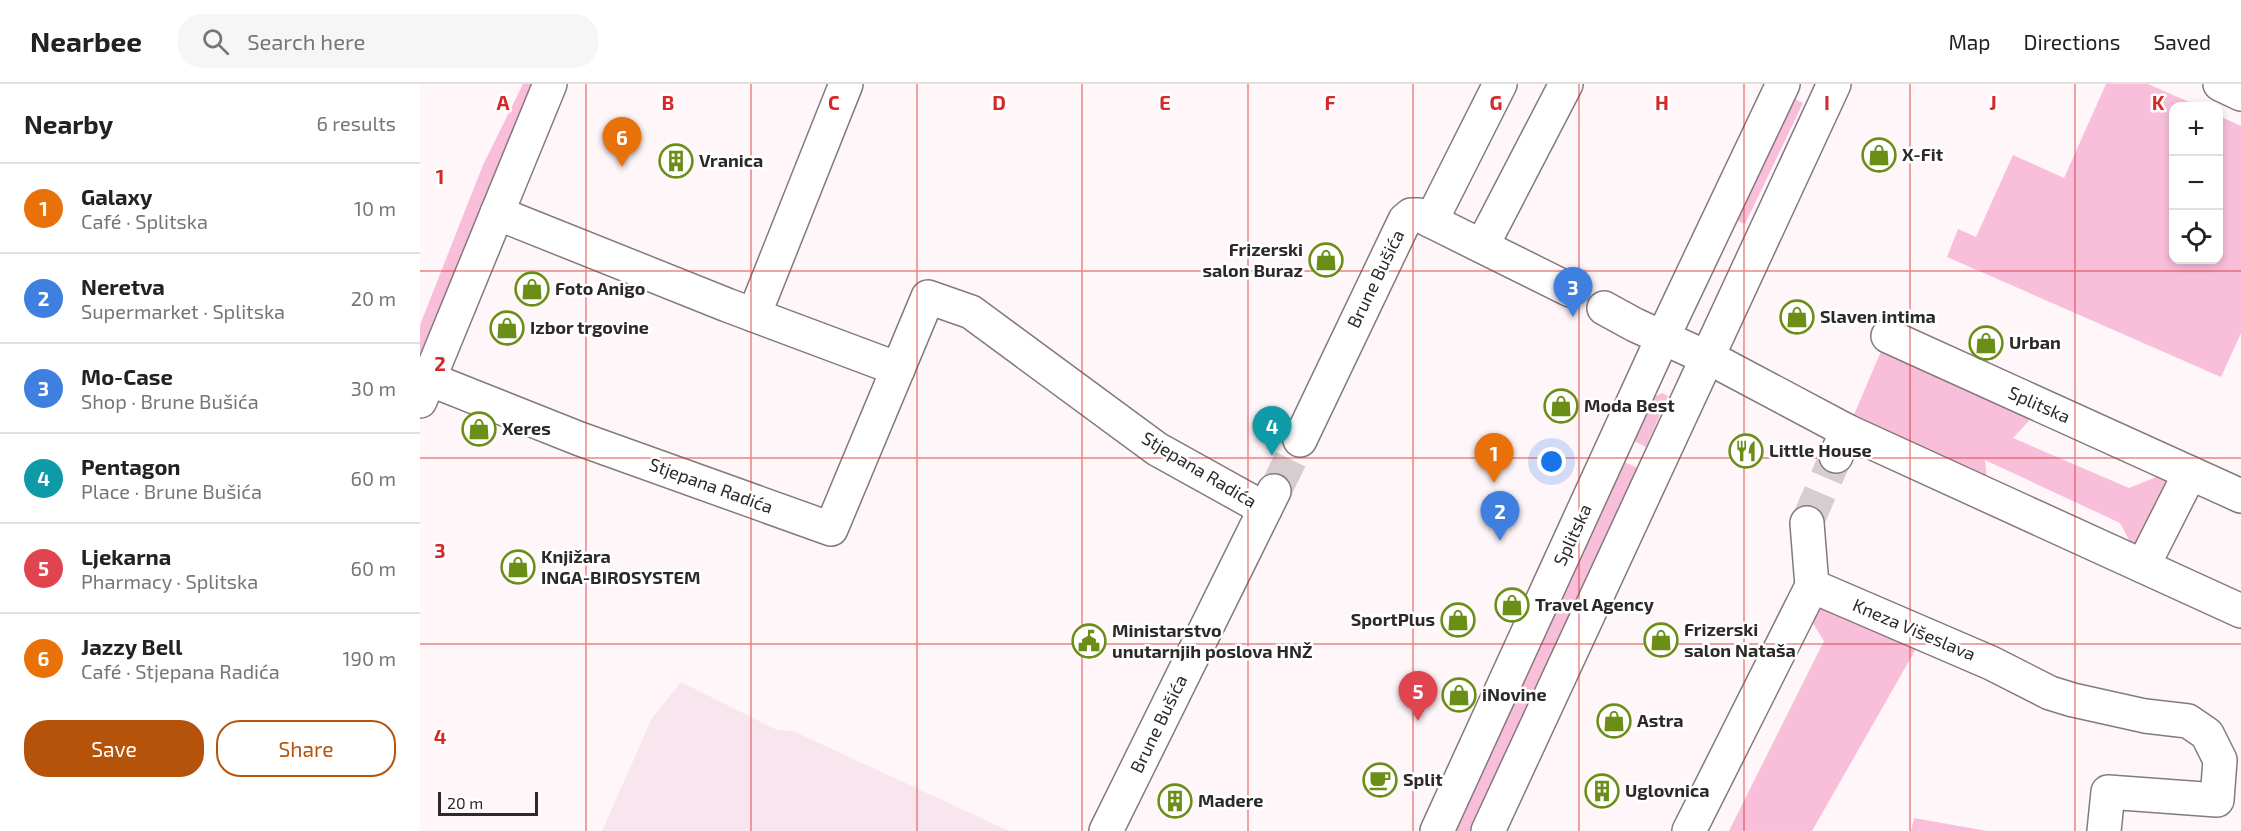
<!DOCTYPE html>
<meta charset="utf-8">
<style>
:root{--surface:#fff;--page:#f6f6f6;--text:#222;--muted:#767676;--line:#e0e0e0;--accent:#b45309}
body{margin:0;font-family:"Exo 2",sans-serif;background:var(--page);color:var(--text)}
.controls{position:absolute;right:18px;top:18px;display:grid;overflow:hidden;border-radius:12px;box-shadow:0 3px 9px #0003}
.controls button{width:54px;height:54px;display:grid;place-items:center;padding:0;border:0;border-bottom:2px solid var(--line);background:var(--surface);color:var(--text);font:30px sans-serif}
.scale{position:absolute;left:18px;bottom:15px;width:100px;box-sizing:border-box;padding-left:6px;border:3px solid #2d292a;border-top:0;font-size:16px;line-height:21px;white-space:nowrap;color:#2d292a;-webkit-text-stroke:4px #fff;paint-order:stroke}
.you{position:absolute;left:1132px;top:378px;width:21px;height:21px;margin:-15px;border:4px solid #fff;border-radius:50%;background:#1a73e8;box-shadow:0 0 0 9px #1a73e833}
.badge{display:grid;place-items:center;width:39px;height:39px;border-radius:50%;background:var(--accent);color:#fff;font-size:20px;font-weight:700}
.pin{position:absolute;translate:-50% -50px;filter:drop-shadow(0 2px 3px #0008)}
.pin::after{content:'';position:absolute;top:32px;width:21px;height:18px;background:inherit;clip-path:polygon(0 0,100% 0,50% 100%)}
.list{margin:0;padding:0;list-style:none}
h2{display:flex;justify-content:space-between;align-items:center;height:78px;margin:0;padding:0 24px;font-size:26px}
h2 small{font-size:20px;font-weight:400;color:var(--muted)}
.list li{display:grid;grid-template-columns:39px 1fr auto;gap:18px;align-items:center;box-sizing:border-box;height:90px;padding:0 24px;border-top:2px solid var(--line)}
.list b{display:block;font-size:22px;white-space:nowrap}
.list p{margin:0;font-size:20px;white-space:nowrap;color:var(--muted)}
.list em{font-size:20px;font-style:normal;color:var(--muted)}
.actions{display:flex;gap:12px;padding:18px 24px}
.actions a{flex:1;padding:14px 0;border:2px solid var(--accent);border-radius:24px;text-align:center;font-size:21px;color:var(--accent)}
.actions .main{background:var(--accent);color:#fff}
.icon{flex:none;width:33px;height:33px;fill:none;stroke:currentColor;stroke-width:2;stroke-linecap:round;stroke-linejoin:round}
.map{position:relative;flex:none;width:1821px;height:747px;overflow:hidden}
header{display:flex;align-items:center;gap:36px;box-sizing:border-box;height:84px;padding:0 30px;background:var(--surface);border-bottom:2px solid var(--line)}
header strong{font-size:28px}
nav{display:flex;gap:33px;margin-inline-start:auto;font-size:21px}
.search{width:420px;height:54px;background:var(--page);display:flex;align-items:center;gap:15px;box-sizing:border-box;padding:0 21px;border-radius:24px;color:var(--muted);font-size:22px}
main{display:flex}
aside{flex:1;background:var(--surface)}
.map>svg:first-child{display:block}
.built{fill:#f9e5ee}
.green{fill:#f8beda}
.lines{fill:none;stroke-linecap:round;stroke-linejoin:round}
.minor-tunnel{stroke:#d5cdd0;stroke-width:33;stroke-dasharray:33 16;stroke-linecap:butt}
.minor-casing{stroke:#847a7e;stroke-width:36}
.major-casing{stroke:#847a7e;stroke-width:36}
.minor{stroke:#fff;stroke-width:33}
.major{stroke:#fff;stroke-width:33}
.grid{fill:none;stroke:#d62828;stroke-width:1.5;stroke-opacity:0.55}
.labels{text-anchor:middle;stroke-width:5;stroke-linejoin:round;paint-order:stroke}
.poi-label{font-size:18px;font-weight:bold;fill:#2d292a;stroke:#fff;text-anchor:start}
.street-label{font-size:18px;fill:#2d292a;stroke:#fff}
.grid-label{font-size:20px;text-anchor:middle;font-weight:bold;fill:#d62828;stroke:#fff;stroke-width:5;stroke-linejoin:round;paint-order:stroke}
</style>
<header>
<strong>Nearbee</strong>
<div class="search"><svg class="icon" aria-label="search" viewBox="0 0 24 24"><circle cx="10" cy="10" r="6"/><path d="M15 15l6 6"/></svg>Search here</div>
<nav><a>Map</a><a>Directions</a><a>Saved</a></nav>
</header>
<main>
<aside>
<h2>Nearby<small>6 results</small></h2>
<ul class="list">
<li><span class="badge" style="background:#e8710a">1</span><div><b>Galaxy</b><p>Café · Splitska</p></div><em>10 m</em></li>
<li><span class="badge" style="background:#3f7fe0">2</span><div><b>Neretva</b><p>Supermarket · Splitska</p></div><em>20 m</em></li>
<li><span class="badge" style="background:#3f7fe0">3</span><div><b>Mo-Case</b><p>Shop · Brune Bušića</p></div><em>30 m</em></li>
<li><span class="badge" style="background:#0f9aa8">4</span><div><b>Pentagon</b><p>Place · Brune Bušića</p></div><em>60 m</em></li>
<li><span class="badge" style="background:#e0444e">5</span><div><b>Ljekarna</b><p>Pharmacy · Splitska</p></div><em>60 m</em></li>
<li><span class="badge" style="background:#e8710a">6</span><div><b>Jazzy Bell</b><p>Café · Stjepana Radića</p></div><em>190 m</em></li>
</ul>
<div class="actions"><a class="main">Save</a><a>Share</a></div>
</aside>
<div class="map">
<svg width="1821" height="747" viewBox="0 0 1821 747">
<rect width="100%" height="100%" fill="#fff6fa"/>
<polygon class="built" points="261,598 357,646 373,647 589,747 182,747 232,634"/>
<g class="green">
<polygon points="103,0 116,0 0,285 0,241 63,81"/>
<polygon points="1686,0 1728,0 1778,22 1754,22 1754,176 1798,176 1799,32 1821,42 1821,249 1801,293 1527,173 1538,145 1556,153 1593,71 1644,94"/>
<polygon points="1371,13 1383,19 1325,140 1313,135"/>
<polygon points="1465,258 1616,329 1593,354 1709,404 1746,389 1756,396 1717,471 1700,439 1565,376 1568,406 1427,347"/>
<polygon points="1242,309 1248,312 1226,363 1212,356 1232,314"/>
<polygon points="1204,378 1218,384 1052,747 1035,747"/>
<polygon points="1392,515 1501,556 1392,747 1309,747 1404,557 1386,528"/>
<polygon points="1494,734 1567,747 1491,747"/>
</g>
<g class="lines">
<g class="minor-tunnel">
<polyline points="856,405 880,356"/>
<polyline points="1387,439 1416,372"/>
</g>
<defs>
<g id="minor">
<polyline points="1800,0 1821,10"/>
<polyline points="77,129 307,221 478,285"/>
<polyline points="1011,137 1080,0"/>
<polyline points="1062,162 1146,0"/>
<polyline points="1184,224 1215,241 1301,280 1427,347 1821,527"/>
<polyline points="334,231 426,0"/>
<polyline points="1468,252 1821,412"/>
<polyline points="9,295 160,355 411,445 508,213 551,228 737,365 845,425"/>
<polyline points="0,317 130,0"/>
<polyline points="880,356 985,136 991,131 999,131 1150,206"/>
<polyline points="1416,372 1427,347"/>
<polyline points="1387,439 1392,502"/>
<polyline points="1723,482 1770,389"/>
<polyline points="1392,502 1571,579 1630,609 1653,616 1725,632 1768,637 1787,650 1800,676 1797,716 1688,708 1684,747"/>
<polyline points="686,747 854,407"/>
<polyline points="1269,747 1392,502"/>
</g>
<g id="major">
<polyline points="1017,747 1243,253 1363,0"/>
<polyline points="1068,747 1414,0"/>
</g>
</defs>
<use href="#minor" class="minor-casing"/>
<use href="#major" class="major-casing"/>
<use href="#minor" class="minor"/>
<use href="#major" class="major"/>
</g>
<path class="grid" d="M166,0V747M331,0V747M497,0V747M662,0V747M828,0V747M993,0V747M1159,0V747M1324,0V747M1490,0V747M1655,0V747M0,187H1821M0,374H1821M0,560H1821"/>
<defs>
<symbol id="shop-ring" viewBox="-11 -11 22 22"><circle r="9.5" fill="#fff" stroke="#6b8e17" stroke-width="1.5"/><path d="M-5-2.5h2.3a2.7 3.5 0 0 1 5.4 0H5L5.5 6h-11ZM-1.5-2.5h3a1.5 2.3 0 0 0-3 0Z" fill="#6b8e17"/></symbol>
<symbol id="building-ring" viewBox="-11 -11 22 22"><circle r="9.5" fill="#fff" stroke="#6b8e17" stroke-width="1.5"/><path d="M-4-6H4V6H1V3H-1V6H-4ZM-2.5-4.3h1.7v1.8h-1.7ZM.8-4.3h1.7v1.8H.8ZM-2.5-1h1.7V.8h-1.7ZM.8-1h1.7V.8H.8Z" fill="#6b8e17"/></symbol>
<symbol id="restaurant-ring" viewBox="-11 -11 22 22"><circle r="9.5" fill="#fff" stroke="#6b8e17" stroke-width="1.5"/><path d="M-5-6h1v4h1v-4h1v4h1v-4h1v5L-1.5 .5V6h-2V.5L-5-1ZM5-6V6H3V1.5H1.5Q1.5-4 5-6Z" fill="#6b8e17"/></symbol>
<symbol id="civic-ring" viewBox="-11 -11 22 22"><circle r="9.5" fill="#fff" stroke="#6b8e17" stroke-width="1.5"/><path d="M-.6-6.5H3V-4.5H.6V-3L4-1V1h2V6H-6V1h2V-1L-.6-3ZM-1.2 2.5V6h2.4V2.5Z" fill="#6b8e17"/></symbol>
<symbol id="cafe-ring" viewBox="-11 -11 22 22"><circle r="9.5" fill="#fff" stroke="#6b8e17" stroke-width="1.5"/><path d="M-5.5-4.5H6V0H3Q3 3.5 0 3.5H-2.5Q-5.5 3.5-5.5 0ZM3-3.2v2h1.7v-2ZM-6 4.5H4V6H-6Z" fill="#6b8e17"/></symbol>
</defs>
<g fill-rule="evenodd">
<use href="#shop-ring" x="1440" y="52" width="38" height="38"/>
<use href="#building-ring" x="237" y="58" width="38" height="38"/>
<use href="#shop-ring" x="887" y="157" width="38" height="38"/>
<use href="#shop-ring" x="93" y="186" width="38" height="38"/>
<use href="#shop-ring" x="1358" y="214" width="38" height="38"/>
<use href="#shop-ring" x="68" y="225" width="38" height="38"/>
<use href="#shop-ring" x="1547" y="240" width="38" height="38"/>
<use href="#shop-ring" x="1122" y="303" width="38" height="38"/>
<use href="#shop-ring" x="40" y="326" width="38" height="38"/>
<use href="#restaurant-ring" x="1307" y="348" width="38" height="38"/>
<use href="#shop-ring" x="79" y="464" width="38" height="38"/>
<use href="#shop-ring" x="1073" y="502" width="38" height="38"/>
<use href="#shop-ring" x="1019" y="517" width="38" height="38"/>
<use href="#shop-ring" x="1222" y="537" width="38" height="38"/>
<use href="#civic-ring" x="650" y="538" width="38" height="38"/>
<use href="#shop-ring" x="1020" y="592" width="38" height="38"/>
<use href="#shop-ring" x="1175" y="618" width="38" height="38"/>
<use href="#cafe-ring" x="941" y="677" width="38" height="38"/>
<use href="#building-ring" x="1163" y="688" width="38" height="38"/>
<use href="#building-ring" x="736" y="698" width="38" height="38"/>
</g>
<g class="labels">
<g class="poi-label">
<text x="1482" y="77">X-Fit</text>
<text x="279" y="83">Vranica</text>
<text x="883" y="172" text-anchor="end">Frizerski<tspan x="883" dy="21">salon Buraz</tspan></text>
<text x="135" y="211">Foto Anigo</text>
<text x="1400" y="239">Slaven intima</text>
<text x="110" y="250">Izbor trgovine</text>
<text x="1589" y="265">Urban</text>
<text x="1164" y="328">Moda Best</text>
<text x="82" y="351">Xeres</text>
<text x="1349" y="373">Little House</text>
<text x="121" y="479">Knjižara<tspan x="121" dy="21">INGA-BIROSYSTEM</tspan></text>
<text x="1115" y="527">Travel Agency</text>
<text x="1015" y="542" text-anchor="end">SportPlus</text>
<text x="1264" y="552">Frizerski<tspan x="1264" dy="21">salon Nataša</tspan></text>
<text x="692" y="553">Ministarstvo<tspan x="692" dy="21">unutarnjih poslova HNŽ</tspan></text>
<text x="1062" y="617">iNovine</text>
<text x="1217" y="643">Astra</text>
<text x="983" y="702">Split</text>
<text x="1205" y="713">Uglovnica</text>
<text x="778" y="723">Madere</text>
</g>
<g class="street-label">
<text transform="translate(956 195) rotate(-64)" y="6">Brune Bušića</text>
<text transform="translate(1619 321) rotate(24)" y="6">Splitska</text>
<text transform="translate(779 386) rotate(31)" y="6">Stjepana Radića</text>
<text transform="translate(291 402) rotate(20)" y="6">Stjepana Radića</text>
<text transform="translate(1153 451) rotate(-65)" y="6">Splitska</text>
<text transform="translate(1494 546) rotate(23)" y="6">Kneza Višeslava</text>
<text transform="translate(739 640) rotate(-64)" y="6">Brune Bušića</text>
</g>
</g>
<g class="grid-label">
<text x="83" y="26">A</text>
<text x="248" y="26">B</text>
<text x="414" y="26">C</text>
<text x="579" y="26">D</text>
<text x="745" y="26">E</text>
<text x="910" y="26">F</text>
<text x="1076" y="26">G</text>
<text x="1242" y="26">H</text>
<text x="1407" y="26">I</text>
<text x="1573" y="26">J</text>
<text x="1738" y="26">K</text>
<text x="20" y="100">1</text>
<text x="20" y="287">2</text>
<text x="20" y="474">3</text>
<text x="20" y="660">4</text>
</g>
</svg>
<div class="controls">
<button>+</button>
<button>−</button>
<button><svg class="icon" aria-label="locate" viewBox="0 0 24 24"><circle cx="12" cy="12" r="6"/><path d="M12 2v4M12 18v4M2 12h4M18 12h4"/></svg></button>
</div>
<div class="scale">20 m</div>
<div class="you"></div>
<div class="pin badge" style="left:1074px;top:399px;background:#e8710a">1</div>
<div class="pin badge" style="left:1080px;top:457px;background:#3f7fe0">2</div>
<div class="pin badge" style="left:1153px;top:233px;background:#3f7fe0">3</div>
<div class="pin badge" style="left:852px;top:372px;background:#0f9aa8">4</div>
<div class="pin badge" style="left:998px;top:637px;background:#e0444e">5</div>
<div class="pin badge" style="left:202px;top:83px;background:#e8710a">6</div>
</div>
</main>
